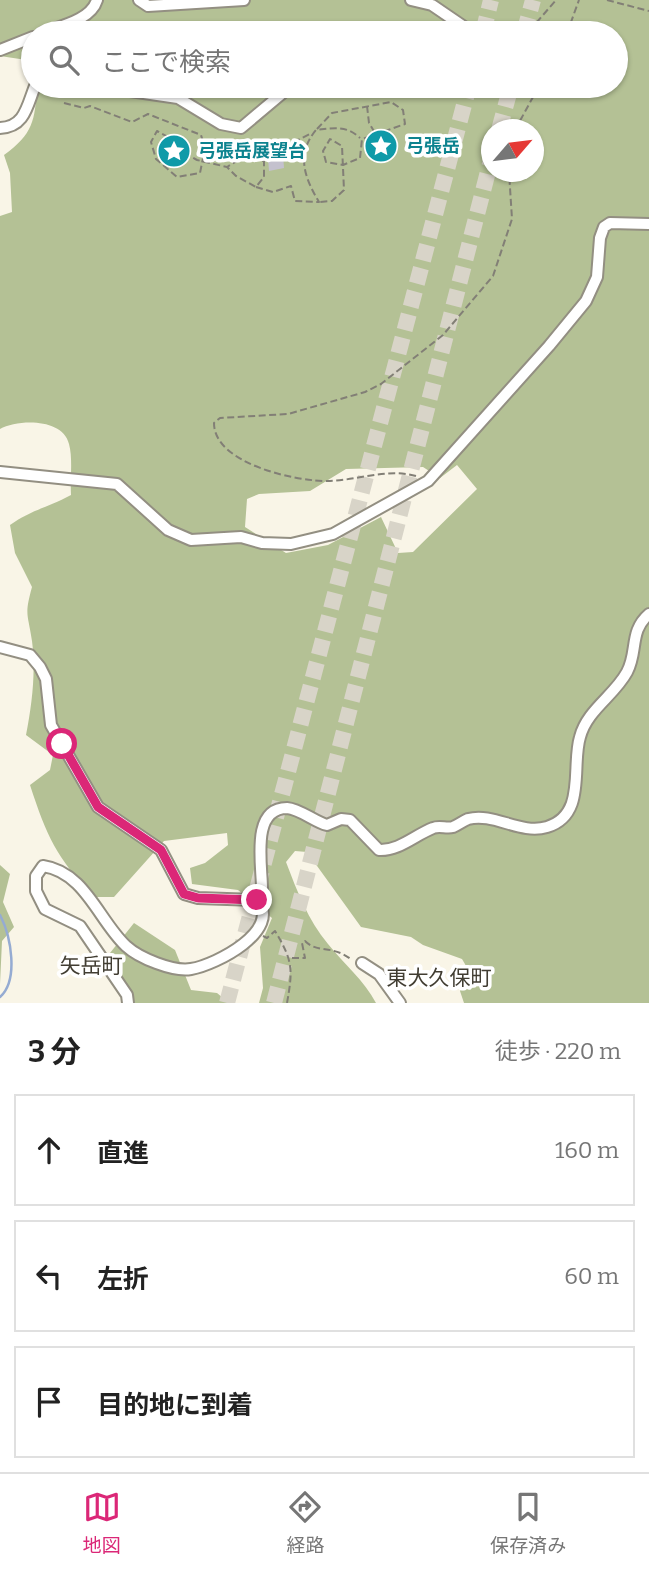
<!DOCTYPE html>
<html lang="ja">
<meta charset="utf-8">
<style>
:root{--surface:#fff;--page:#f6f6f6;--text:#222;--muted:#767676;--line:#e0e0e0;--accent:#db2777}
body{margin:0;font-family:Bitter,"Noto Sans JP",serif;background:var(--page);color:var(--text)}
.compass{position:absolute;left:481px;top:119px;width:63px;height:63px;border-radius:50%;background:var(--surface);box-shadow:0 2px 5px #0004;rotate:62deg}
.stop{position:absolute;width:21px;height:21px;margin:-16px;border:5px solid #db2777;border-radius:50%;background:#fff}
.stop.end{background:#db2777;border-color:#fff;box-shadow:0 2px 7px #0008}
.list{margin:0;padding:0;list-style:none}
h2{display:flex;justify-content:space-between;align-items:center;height:91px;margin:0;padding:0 28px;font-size:30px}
h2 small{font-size:23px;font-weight:400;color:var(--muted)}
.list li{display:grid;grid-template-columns:46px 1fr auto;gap:21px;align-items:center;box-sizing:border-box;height:112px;margin:0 14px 14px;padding:0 14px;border:2px solid var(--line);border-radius:0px}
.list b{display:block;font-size:26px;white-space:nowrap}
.list em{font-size:23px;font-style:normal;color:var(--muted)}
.icon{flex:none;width:38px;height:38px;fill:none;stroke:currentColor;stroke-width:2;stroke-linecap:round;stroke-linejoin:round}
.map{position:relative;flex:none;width:649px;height:1003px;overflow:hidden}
.search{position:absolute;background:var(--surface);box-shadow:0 2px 5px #0004;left:21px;right:21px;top:21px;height:77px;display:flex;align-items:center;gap:18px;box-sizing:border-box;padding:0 24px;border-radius:38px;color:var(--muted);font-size:26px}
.sheet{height:469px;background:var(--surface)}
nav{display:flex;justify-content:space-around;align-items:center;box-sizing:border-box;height:98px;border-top:2px solid var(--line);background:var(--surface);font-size:19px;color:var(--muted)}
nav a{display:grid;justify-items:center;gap:4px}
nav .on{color:var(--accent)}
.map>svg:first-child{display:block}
.forest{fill:#b4c195;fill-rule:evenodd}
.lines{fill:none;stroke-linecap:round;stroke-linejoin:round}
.stream{stroke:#95abd2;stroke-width:2.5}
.building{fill:#c4c1ce}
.highway-tunnel{stroke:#d8d4c8;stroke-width:16;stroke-dasharray:16 8;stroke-linecap:butt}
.minor-casing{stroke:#938f82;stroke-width:14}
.path{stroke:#827f76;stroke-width:2;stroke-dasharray:7 3.5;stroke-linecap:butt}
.minor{stroke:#fff;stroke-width:10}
.route{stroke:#db2777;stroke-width:9}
.labels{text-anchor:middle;stroke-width:7;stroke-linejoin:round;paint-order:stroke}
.culture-label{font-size:18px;font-weight:bold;fill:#0d838f;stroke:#fff;text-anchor:start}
.quarter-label{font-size:21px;fill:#413d32;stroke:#fff}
</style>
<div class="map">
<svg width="649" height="1003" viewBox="0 0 649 1003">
<rect width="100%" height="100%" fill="#f9f5e7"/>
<g class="forest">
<path d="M0,0H649V1003H464L460,991L469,971L462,959L423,945L411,937L361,927L307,852L295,851L286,862C297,891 308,920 328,944C344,964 364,980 376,1003H259L263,988L260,947L272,918L238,890L192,884L190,868L205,863L228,845L227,833L164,841L114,897H93C56,856 47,837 30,785L50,770L53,755L26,735C32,704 36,672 32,641C28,613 24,616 32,587L15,553L10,525C31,510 49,507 71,495C70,479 73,459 69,444C63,418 18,419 0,429V216L12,212L10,173L4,155C33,134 35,121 37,86H616V33H33V61L0,56ZM491,130H534V172H491ZM457,465L477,489L413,552L398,553L381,517L328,545L286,553L245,527L247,499L259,494L310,491L346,469L423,467L440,478Z"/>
<polygon points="0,865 10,874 3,902 14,927 2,941 0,984"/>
<polygon points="134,923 175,950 191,990 217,993 229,1003 132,1003 110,953"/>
</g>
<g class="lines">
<path class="stream" d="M0,915C11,936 19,980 0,997"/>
</g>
<polygon class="building" points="283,154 284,168 269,171 268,157"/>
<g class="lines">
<g class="highway-tunnel">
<polyline points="483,33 491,0"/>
<polyline points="524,33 533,0"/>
<polyline points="499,130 511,86"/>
<polyline points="227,1003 469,86"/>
<polyline points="274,1003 491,160"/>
</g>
<defs>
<g id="minor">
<polyline points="139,0 148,6 244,0"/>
<polyline points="411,0 432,5 473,33"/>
<path d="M42,33C61,26 91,20 97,0"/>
<polyline points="0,50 33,37"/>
<polyline points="96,86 178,98 221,124 241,128 291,86"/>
<path d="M0,128C25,127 27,106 35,86"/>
<polyline points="0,472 117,484 168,530 191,540 241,537 262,543 291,544 333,534 428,481 549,346 586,301 597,277 600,238 604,227 610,223 649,224"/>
<path d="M0,647L30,655L40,667L46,679L51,725L98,807L161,850L184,894L198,898L257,900C283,930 216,965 191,969C173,972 139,958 126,946C99,921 85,872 43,866L36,876V891L45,909L80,926L127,995L128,1003"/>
<path d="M257,900L262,892C263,869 249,808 287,808C300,809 315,822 327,825L341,819L350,820L379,850C399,851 415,835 433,828C440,825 446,829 453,827C458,825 463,821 468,819C494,812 520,835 547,827C587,815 571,766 580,737C587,710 614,696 627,672C638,652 629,631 649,614"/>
<polyline points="362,963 379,974 400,1003"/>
</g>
</defs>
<use href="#minor" class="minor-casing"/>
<g class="path">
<polyline points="607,0 649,11"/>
<polyline points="518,33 537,22 556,0"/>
<polyline points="567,33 579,0"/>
<polyline points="64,103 84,108 90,106 132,122 148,114 201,135 205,148 200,173 177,177 156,159 151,142 157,131 170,138"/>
<polyline points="367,106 369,123 375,133"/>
<polyline points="317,129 332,113 391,102 403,110 405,124 362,139 360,158 343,165 326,162 323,151 330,139 342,146 344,190 332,201 319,202"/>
<polyline points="515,130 539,86"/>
<polyline points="284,147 312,133"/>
<polyline points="184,153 197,160 227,167 243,157 264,161 264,177 256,187 236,176 227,167"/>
<path d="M256,187L273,192L291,186L295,201L319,202C304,177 296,154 316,130C334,128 346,125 360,138"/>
<path d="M416,476C388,468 358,480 330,481C297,482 214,464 214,423L220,418L288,414L365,392L381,384L443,335L493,276L512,219L509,172"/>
<path d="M263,936L267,938L275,931C293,961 293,969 287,1003"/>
<path d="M292,958H305L302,943L305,941C318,954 332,944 352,960"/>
</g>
<use href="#minor" class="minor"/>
</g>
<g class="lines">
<polyline class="route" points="62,744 98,807 161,850 184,894 198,898 257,900"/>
</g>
<defs>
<symbol id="sight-disc" viewBox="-11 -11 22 22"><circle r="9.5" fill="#0f9aa8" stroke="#fff"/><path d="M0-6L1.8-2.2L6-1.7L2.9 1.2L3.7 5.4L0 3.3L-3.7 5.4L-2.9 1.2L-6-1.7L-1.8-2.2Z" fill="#fff"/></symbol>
</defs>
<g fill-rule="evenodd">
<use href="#sight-disc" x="362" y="127" width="38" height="38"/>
<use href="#sight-disc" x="155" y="132" width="38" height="38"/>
</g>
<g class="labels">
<g class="culture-label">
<text x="406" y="152">弓張岳</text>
<text x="198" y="157">弓張岳展望台</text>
</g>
<g class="quarter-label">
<text x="91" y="973">矢岳町</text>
<text x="439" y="985">東大久保町</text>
</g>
</g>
</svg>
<svg class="compass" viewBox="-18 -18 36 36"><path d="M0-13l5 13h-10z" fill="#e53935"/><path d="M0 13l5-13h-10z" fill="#767676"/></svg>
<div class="stop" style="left:62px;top:744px"></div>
<div class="stop end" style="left:257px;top:900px"></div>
<div class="search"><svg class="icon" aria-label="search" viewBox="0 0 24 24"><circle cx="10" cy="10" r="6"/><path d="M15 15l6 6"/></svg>ここで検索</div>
</div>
<section class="sheet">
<h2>3 分<small>徒歩 · 220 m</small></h2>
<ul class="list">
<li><svg class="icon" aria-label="ahead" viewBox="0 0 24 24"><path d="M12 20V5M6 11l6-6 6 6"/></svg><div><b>直進</b></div><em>160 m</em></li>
<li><svg class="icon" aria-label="left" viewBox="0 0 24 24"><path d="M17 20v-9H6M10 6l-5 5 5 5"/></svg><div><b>左折</b></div><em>60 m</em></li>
<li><svg class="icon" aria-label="arrive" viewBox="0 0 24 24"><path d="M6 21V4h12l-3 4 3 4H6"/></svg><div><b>目的地に到着</b></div></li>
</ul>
</section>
<nav>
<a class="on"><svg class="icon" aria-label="map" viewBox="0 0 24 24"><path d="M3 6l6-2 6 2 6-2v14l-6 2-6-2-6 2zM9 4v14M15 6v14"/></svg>地図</a>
<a><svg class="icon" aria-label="directions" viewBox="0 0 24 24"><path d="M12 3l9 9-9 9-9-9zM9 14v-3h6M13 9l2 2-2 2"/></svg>経路</a>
<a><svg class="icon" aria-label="saved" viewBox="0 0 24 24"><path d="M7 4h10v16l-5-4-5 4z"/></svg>保存済み</a>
</nav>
